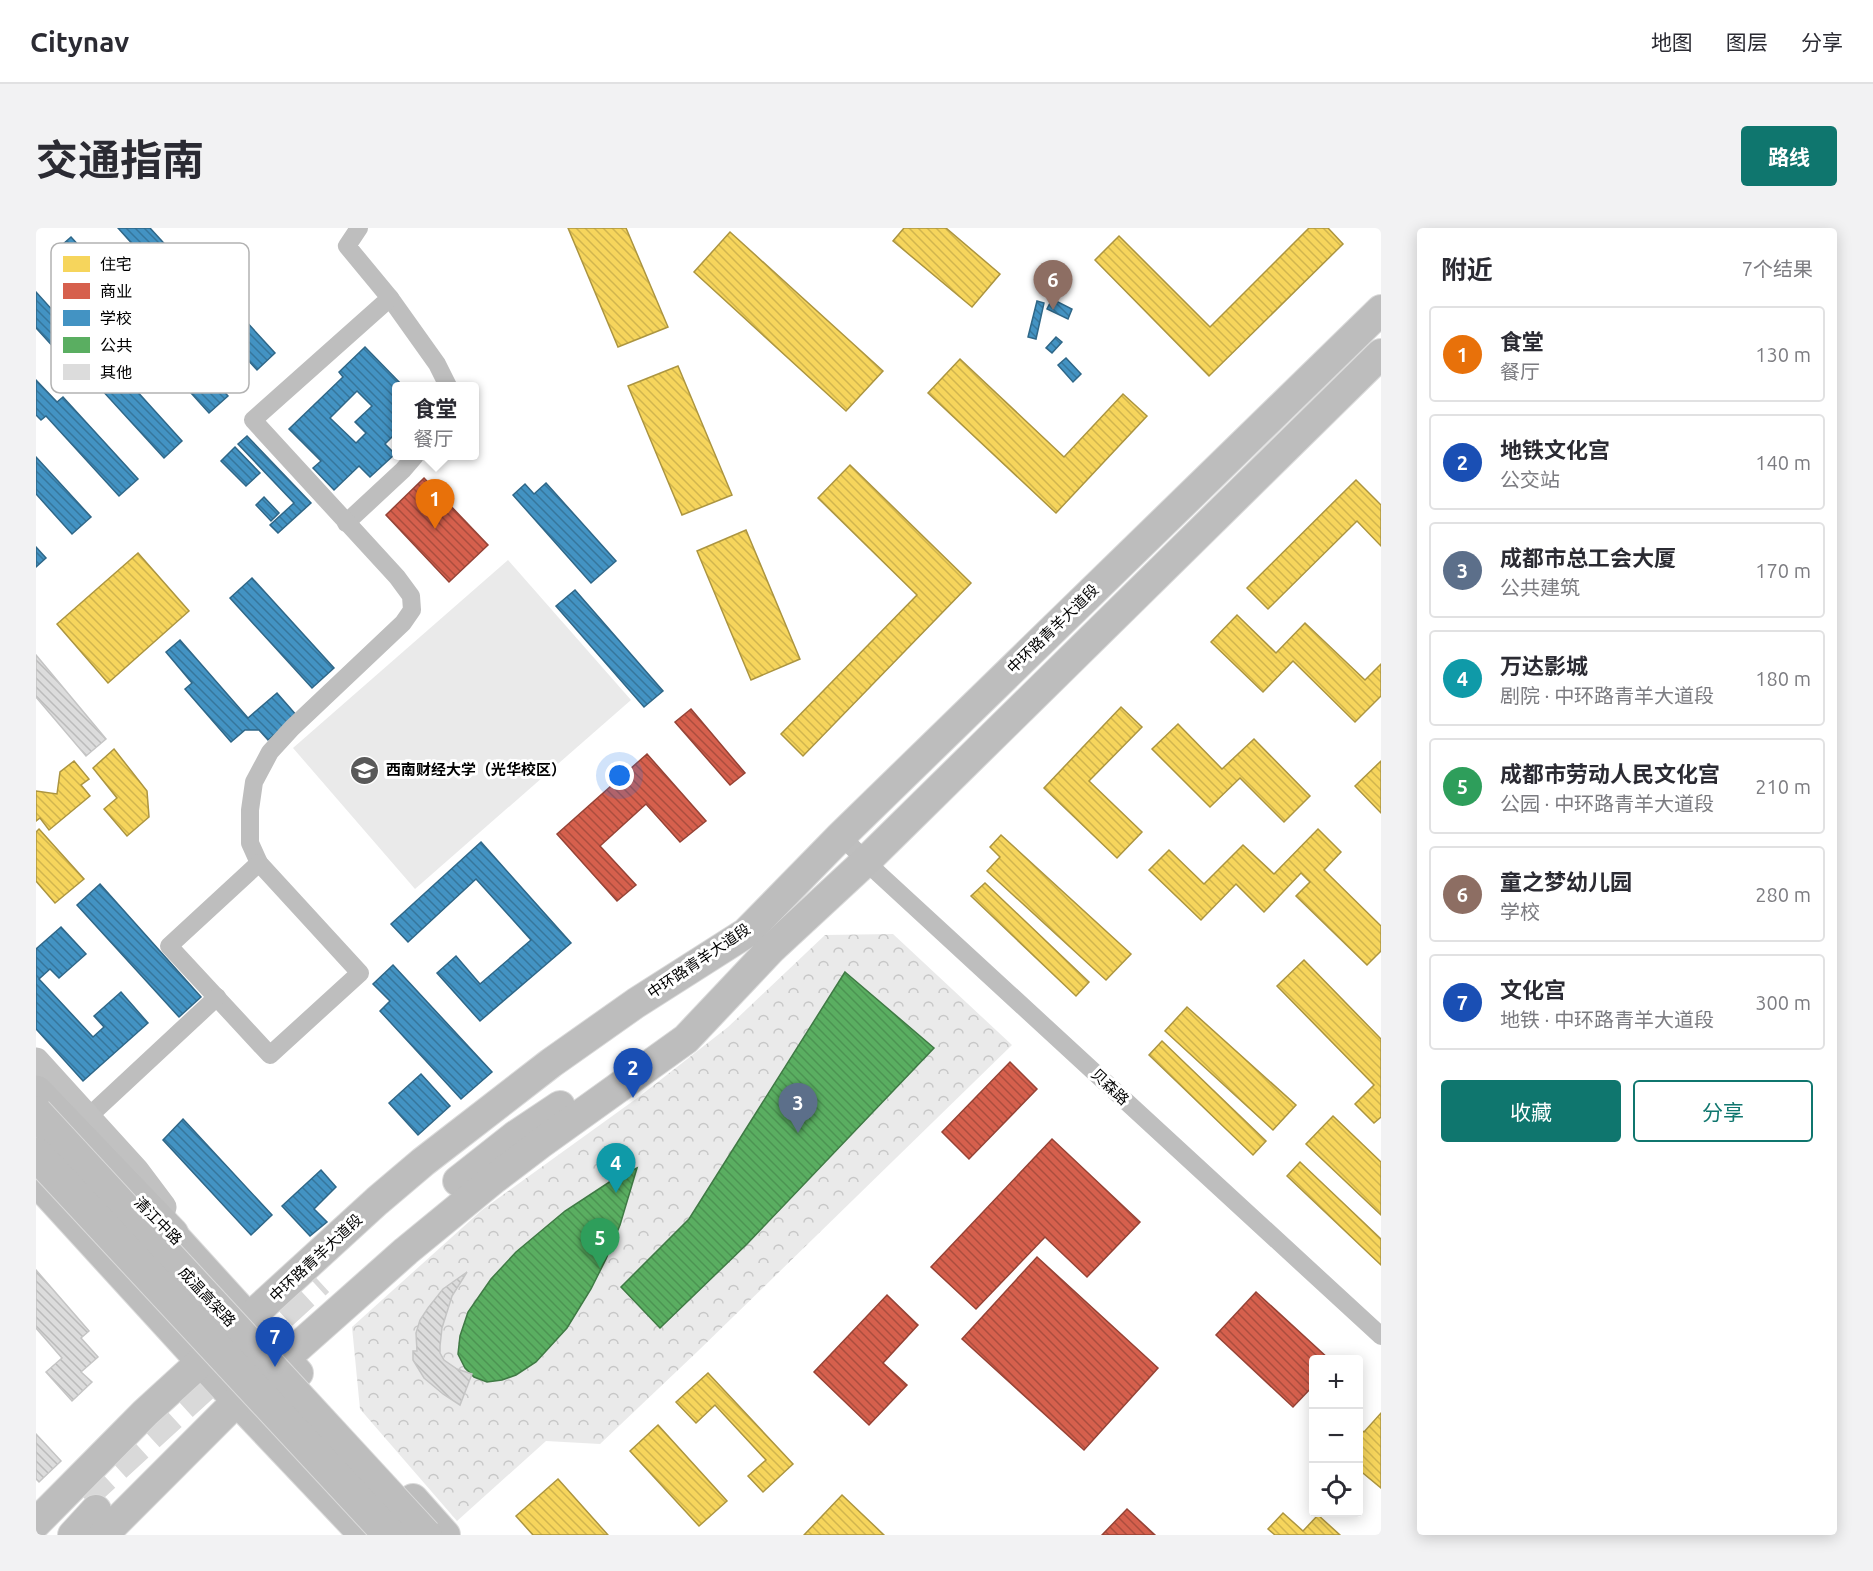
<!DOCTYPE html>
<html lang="zh">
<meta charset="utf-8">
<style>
:root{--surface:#fff;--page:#f2f2f3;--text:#2b2b33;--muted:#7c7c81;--line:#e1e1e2;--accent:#0f766e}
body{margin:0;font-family:Ubuntu,"Noto Sans SC",sans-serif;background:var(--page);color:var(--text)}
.controls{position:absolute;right:18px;bottom:18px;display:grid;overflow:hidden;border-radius:6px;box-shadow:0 3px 15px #0003}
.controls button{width:54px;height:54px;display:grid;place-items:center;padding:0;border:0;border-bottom:2px solid var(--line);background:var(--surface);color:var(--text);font:30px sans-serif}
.you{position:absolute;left:584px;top:548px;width:21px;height:21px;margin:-15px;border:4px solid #fff;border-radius:50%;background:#1a73e8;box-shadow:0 0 0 9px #1a73e833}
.badge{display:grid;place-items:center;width:39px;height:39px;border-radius:50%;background:var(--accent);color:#fff;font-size:20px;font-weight:700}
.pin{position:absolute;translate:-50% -50px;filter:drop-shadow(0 2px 3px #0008)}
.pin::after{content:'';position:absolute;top:32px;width:21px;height:18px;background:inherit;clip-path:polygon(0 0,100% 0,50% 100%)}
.popup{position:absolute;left:356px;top:154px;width:87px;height:78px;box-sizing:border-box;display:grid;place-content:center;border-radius:6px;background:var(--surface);filter:drop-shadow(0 2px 4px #0005);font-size:20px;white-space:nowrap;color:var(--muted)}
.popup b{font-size:22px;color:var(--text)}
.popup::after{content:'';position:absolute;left:50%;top:100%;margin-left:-12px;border:12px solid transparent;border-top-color:var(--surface)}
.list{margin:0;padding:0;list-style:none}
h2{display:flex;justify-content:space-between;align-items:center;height:78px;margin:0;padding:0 24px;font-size:26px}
h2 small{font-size:20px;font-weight:400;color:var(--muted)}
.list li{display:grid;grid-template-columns:39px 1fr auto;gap:18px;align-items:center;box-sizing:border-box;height:96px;margin:0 12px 12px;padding:0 12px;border:2px solid var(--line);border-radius:6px}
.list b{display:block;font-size:22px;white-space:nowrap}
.list p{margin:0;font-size:20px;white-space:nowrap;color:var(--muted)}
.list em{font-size:20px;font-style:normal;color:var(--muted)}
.actions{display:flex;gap:12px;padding:18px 24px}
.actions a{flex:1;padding:14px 0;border:2px solid var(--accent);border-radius:6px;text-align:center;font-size:21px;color:var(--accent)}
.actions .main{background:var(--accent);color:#fff}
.icon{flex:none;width:33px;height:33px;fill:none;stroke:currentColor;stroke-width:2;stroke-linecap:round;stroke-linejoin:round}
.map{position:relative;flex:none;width:1345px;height:1307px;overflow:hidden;border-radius:6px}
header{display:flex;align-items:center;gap:36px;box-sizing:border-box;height:84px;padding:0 30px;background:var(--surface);border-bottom:2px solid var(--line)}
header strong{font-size:28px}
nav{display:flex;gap:33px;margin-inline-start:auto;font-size:21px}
.intro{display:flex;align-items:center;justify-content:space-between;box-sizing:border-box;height:144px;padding:0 36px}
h1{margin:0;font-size:42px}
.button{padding:15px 27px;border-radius:6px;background:var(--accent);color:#fff;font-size:21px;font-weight:700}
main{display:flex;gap:36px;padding:0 36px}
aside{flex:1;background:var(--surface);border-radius:6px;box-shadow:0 3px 15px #0003}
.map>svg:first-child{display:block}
.forest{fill:url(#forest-crowns)}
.pitch{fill:#eaeaea}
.homes{fill:url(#homes-back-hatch);stroke:#ac9540;stroke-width:1.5}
.shops{fill:url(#shops-back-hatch);stroke:#964336;stroke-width:1.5}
.schools{fill:url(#schools-back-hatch);stroke:#2f6788;stroke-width:1.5;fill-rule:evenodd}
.public{fill:url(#public-back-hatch);stroke:#3f7a44;stroke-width:1.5}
.building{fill:url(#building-back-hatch);stroke:#c5c5c5;stroke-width:1.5}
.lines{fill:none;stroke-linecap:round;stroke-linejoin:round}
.primary-tunnel{stroke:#d9d9d9;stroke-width:30;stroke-dasharray:30 15;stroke-linecap:butt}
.primary-casing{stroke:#dbdbdb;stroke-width:32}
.highway-casing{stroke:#dbdbdb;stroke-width:35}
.street{stroke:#bebebe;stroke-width:18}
.secondary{stroke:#c1c1c1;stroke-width:27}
.primary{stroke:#bdbdbd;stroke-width:30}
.highway{stroke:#bdbdbd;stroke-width:33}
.highway-bridge-casing{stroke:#dbdbdb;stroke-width:35;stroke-linecap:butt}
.highway-bridge{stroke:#bdbdbd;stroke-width:33}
.labels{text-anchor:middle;stroke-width:6;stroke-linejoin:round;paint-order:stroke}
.street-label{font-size:15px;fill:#000;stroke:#fff}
.poi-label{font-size:15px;font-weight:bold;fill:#000;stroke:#fff;text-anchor:start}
.key{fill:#fff;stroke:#b2b2b2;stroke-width:1.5}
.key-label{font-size:16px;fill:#000}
</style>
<header>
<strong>Citynav</strong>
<nav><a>地图</a><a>图层</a><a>分享</a></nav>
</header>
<div class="intro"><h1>交通指南</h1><a class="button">路线</a></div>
<main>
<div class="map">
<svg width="1345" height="1307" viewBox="0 0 1345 1307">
<defs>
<pattern id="forest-crowns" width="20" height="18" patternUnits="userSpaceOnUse" patternTransform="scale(1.5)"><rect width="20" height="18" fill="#eaeaea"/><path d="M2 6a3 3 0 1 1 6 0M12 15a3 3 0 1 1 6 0" fill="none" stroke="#c7c7c7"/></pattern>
<pattern id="homes-back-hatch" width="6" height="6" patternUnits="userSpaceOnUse" patternTransform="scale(1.5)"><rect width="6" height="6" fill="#f6d55c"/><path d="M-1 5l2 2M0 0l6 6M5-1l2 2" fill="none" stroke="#d1b54e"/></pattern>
<pattern id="shops-back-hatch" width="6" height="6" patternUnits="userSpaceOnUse" patternTransform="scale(1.5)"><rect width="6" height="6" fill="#d6604d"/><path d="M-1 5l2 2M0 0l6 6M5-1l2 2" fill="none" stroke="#ab4d3e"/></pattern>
<pattern id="schools-back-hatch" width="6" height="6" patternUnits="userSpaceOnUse" patternTransform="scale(1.5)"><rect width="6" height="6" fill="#4393c3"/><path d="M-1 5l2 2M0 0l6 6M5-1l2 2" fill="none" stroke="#36769c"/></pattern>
<pattern id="public-back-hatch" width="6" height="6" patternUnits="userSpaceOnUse" patternTransform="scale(1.5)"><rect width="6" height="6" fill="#5aae61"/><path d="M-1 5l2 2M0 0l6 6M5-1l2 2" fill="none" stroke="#4c9452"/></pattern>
<pattern id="building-back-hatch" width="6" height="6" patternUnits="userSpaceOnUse" patternTransform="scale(1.5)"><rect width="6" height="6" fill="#dcdcdc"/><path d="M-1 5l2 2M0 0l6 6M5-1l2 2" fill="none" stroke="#bbb"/></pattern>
</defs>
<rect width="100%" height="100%" fill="#fff"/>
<polygon class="forest" points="857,706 976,817 662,1123 564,1216 510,1213 421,1293 324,1181 316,1099 446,982 604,868 692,799 789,707"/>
<polygon class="pitch" points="472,332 595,472 379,661 257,520"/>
<g class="homes">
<polygon points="532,0 590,0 632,99 582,119"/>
<polygon points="868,0 910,0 964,46 936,79 857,13"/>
<polygon points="1273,0 1292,0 1307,16 1173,148 1059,32 1083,8 1174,99"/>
<polygon points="694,4 847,143 810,183 658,44"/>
<polygon points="924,131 1028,229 1087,166 1111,188 1020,285 892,165"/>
<polygon points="642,138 696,267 646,287 592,158"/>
<polygon points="814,237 935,355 767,528 745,506 881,367 782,270"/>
<polygon points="1320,252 1345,277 1345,318 1321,293 1232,381 1211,360"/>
<polygon points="710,302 764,431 715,452 661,323"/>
<polygon points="102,325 153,383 72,455 21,396"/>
<polygon points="1201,387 1240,425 1269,395 1329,452 1345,436 1345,468 1319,494 1257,433 1227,464 1175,414"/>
<polygon points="1085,479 1106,499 1053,553 1106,604 1081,630 1008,560"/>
<polygon points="1142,496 1186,541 1218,511 1274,568 1248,594 1204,550 1174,579 1116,521"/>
<polygon points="78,521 111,563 113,589 91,608 68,581 81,570 57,540"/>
<polygon points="38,533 53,551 45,557 54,568 13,602 4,590 0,593 0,563 21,566 24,544"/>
<polygon points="1345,533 1345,585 1319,558"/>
<polygon points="3,601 48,651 19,675 0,653 0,604"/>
<polygon points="1282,601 1305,624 1288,642 1345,698 1345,723 1331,737 1260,668 1274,654 1265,645 1228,684 1200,656 1165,692 1113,642 1133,622 1168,656 1207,617 1238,646"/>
<polygon points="965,607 1095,726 1070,752 951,643 964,629 954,619"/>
<polygon points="949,655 1053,754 1040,768 935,668"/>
<polygon points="1268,732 1345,811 1345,889 1338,895 1319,876 1338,857 1241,758"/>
<polygon points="1151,779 1260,877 1237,902 1129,803"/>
<polygon points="1126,813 1230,913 1217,927 1113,827"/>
<polygon points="1297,888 1345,934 1345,987 1270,916"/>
<polygon points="1264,934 1345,1011 1345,1037 1251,948"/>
<polygon points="672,1145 757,1236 727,1264 712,1248 730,1232 679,1177 660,1195 640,1174"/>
<polygon points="1345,1185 1345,1260 1322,1241 1322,1199 1328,1204"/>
<polygon points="622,1197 691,1273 663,1298 594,1223"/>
<polygon points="522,1251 572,1307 497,1307 480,1288"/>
<polygon points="806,1267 848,1307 768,1307"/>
<polygon points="1247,1285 1267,1303 1282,1287 1304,1307 1239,1307 1232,1301"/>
</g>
<g class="shops">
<polygon points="388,250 452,317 413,354 350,287"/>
<polygon points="655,481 709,545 694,557 639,494"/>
<polygon points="611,526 670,593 644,614 610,576 564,618 600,657 581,673 521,606"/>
<polygon points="974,834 1001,861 933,931 906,904"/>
<polygon points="1016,911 1104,994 1051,1049 1009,1009 940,1081 895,1039"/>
<polygon points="1001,1029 1122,1140 1048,1222 926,1111"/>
<polygon points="1220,1064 1294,1132 1278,1132 1278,1157 1257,1179 1180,1107"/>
<polygon points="851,1067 882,1097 847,1135 871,1157 833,1197 778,1144"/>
<polygon points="1091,1281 1119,1307 1066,1307"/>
</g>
<g class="schools">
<polygon points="82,0 114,0 158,48 164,43 239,125 221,142 148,62 142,67"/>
<polygon points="35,9 110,91 117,85 192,168 173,185 100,104 95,109 18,24"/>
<polygon points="0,64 65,136 71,130 146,213 128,230 54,149 49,154 0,100"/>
<polygon points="1016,71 1036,81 1032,91 1011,81"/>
<polygon points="1001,73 1008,75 1000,111 992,109"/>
<polygon points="1020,109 1026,114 1016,125 1010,120"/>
<path d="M329,119L367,158H360V181L357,184L360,188V205L349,216L359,226L334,249L323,238L298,262L277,240L285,233L253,201L307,149L303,144ZM321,163L336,178L319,194L330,205L320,215L294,190Z"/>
<polygon points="1030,130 1045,146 1037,154 1022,137"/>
<polygon points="0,152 21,174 27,169 102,251 83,268 10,188 5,192 0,187"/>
<polygon points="211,208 275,275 242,305 234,297 258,275 202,216"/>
<polygon points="199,219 224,245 210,258 185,233"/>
<polygon points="0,229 55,289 36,306 0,266"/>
<polygon points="510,255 580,333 555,355 477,267 489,256 498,266"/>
<polygon points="228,269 243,285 235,293 220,277"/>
<polygon points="0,319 10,330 0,339"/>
<polygon points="216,350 298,440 276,460 194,370"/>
<polygon points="539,362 627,463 608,479 520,378"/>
<polygon points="144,412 212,490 241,465 261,488 232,512 223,502 209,502 195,514 149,461 156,455 130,424"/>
<polygon points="445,614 535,715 444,793 401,745 420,728 444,756 495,712 440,651 372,714 355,696"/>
<polygon points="64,656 165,769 143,789 41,677"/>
<polygon points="25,699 50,726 23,750 14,741 3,751 57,809 68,799 58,788 85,764 112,795 47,853 0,801 0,721"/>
<polygon points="357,737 456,844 425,871 344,783 354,773 337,756"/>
<polygon points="385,846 414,878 382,907 353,875"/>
<polygon points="147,891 236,987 215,1007 127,912"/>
<polygon points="285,942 300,959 278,981 291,994 274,1008 246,978"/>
</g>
<g class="public">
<polygon points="809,744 898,820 711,1016 624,1100 585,1059 653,991"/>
<polygon points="601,940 584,997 570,1031 555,1061 531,1100 500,1134 480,1147 466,1152 451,1154 438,1149 429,1140 422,1126 424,1108 432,1084 455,1051 480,1024 529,983 575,953"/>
</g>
<g class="building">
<polygon points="0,427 70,511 50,528 0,469"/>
<polygon points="0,1042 53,1103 45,1110 62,1129 45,1144 56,1154 36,1173 10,1144 26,1130 0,1100"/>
<polygon points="431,1044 416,1068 406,1100 404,1118 404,1125 408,1132 421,1141 436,1146 424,1177 407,1166 388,1150 377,1132 377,1123 381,1123 380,1105 384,1092 392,1080 407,1061"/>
<polygon points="0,1206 25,1233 3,1254 0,1251"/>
</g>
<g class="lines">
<polyline class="primary-tunnel" points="47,1269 283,1053"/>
<defs>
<g id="primary">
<polyline points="0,953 201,1173 328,1307"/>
<polyline points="422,953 479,908 524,878"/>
<polyline points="120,990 136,1006 262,1145"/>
<polyline points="377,1271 409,1307"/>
<polyline points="0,1295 109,1185 341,973 387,934 515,835 600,775 710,705 805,608 1345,82"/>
<polyline points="37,1307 60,1282"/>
<polyline points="67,1307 201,1173 370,1023 459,950 505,915 650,811 735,721 830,633 1345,126"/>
</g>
<polyline id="highway" points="0,864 136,1006"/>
</defs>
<use href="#primary" class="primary-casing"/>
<use href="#highway" class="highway-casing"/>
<g class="street">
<polyline points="354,70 401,136 412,158"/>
<polyline points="310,295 367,242 379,228"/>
<polyline points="805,608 843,646 1345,1108"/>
<polyline points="223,635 214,615 214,582 218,554 234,524 256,500 367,395 376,382 375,368 361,349 217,192 354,70 311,18 323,0"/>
<polygon points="223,635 324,745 234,827 133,718"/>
<polyline points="51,890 181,769"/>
</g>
<polyline class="secondary" points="0,833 100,943 127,979"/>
<use href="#primary" class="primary"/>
<use href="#highway" class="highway"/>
<defs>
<g id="highway-bridge">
<polyline points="0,885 389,1307"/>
<polyline points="0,926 354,1307"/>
</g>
</defs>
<use href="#highway-bridge" class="highway-bridge-casing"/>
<use href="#highway-bridge" class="highway-bridge"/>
</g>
<defs>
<symbol id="university-disc" viewBox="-11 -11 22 22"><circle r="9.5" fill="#595959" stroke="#fff"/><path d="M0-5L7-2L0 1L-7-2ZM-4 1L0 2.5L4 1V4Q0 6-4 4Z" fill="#fff"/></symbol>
</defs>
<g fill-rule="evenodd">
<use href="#university-disc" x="312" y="526" width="33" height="33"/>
</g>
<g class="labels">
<g class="street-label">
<text transform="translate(1017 401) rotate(-44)" y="5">中环路青羊大道段</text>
<text transform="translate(663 733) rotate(-34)" y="5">中环路青羊大道段</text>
<text transform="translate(1074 859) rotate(43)" y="5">贝森路</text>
<text transform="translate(122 993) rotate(45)" y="5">清江中路</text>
<text transform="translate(280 1030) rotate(-43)" y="5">中环路青羊大道段</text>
<text transform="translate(171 1069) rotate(47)" y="5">成温高架路</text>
</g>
<g class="poi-label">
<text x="350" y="547">西南财经大学（光华校区）</text>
</g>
</g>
<rect x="15" y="15" width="198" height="150" rx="9" class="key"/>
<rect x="27" y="28" width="27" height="16" fill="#f6d55c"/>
<rect x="27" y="55" width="27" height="16" fill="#d6604d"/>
<rect x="27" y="82" width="27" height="16" fill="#4393c3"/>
<rect x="27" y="109" width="27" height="16" fill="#5aae61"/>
<rect x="27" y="136" width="27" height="16" fill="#dcdcdc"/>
<g class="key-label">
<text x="64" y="42">住宅</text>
<text x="64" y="69">商业</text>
<text x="64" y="96">学校</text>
<text x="64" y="123">公共</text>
<text x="64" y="150">其他</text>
</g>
</svg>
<div class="controls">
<button>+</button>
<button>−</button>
<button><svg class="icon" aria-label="locate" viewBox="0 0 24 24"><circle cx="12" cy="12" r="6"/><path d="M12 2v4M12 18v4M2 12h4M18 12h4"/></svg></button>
</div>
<div class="you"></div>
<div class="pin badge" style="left:399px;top:301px;background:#e8710a">1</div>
<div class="popup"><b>食堂</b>餐厅</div>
<div class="pin badge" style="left:597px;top:870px;background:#1a4fb4">2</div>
<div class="pin badge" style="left:762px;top:905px;background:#5c6f8a">3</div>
<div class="pin badge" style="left:580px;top:965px;background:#0f9aa8">4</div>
<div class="pin badge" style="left:564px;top:1040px;background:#2e9e5b">5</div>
<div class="pin badge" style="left:1017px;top:82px;background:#8d6e63">6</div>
<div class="pin badge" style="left:239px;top:1139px;background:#1a4fb4">7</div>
</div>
<aside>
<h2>附近<small>7个结果</small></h2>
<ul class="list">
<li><span class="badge" style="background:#e8710a">1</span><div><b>食堂</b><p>餐厅</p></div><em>130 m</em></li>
<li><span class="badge" style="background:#1a4fb4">2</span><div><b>地铁文化宫</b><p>公交站</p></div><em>140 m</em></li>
<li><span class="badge" style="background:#5c6f8a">3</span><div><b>成都市总工会大厦</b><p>公共建筑</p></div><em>170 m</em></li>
<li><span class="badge" style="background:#0f9aa8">4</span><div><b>万达影城</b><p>剧院 · 中环路青羊大道段</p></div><em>180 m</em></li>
<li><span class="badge" style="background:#2e9e5b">5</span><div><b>成都市劳动人民文化宫</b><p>公园 · 中环路青羊大道段</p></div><em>210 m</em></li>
<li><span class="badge" style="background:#8d6e63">6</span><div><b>童之梦幼儿园</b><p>学校</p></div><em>280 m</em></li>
<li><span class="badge" style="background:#1a4fb4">7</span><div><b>文化宫</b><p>地铁 · 中环路青羊大道段</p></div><em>300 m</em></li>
</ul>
<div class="actions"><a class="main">收藏</a><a>分享</a></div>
</aside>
</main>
